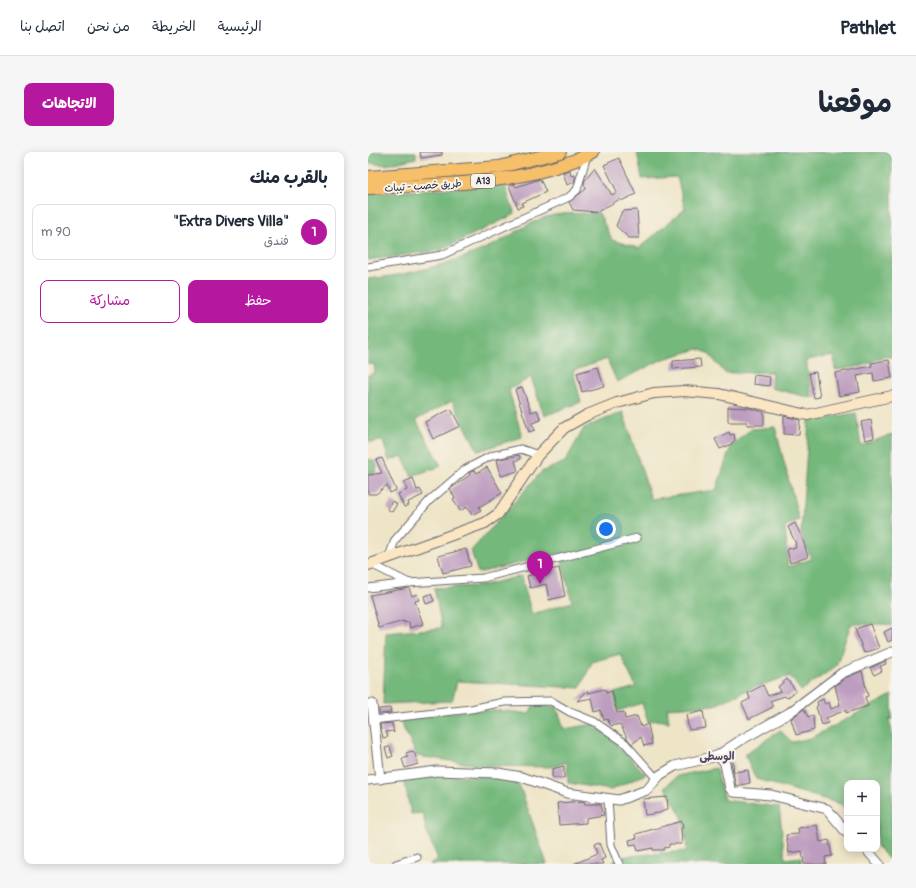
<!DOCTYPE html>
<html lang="ar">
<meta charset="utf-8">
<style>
:root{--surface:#fff;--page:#f6f6f7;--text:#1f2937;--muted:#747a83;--line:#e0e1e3;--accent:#b5179e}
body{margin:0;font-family:Pangolin,"Playpen Sans Arabic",sans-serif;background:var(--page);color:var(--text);direction:rtl}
.controls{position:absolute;right:12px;bottom:12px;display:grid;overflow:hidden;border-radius:8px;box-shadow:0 2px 10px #0003}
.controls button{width:36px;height:36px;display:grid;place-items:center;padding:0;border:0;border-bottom:1px solid var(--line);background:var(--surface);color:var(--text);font:20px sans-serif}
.you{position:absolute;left:238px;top:377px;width:14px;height:14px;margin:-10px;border:3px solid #fff;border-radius:50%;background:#1a73e8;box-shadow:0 0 0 6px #1a73e833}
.badge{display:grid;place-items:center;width:26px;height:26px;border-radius:50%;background:var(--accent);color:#fff;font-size:13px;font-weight:700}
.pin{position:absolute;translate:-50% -33px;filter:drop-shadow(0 1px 2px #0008)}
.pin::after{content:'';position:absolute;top:21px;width:14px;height:12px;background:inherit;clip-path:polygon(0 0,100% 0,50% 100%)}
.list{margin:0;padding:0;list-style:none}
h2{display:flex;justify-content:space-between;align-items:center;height:52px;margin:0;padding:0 16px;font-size:17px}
h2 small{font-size:13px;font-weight:400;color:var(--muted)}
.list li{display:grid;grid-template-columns:26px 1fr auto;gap:12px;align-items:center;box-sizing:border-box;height:56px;margin:0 8px 8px;padding:0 8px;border:1px solid var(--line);border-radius:8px}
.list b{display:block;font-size:15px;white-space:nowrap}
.list p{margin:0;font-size:13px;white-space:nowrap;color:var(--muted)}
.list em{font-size:13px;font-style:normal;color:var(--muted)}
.actions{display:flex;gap:8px;padding:12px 16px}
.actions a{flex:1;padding:9px 0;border:1px solid var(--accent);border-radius:8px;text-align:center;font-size:14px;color:var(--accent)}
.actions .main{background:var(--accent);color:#fff}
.map{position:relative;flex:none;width:524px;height:712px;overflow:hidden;direction:ltr;border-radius:8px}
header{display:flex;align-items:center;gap:24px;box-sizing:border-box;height:56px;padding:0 20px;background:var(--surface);border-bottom:1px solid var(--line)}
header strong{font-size:19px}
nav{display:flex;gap:22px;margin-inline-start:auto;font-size:14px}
.intro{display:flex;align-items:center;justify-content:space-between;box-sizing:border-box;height:96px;padding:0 24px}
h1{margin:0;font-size:28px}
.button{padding:10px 18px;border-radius:8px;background:var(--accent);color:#fff;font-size:14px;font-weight:700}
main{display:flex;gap:24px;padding:0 24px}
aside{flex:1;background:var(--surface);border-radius:8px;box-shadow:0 2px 10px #0003}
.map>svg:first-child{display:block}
.forest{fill:#74b87b;stroke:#4b6d5b}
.building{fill:#bd9dbf}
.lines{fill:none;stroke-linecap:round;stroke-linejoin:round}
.minor-casing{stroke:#69666c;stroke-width:9}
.tertiary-casing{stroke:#69666c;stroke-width:11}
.secondary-casing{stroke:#69666c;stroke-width:12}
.trunk-casing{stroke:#69666c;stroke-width:14}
.minor{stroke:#fff;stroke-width:7}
.tertiary{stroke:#fff;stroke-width:9}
.secondary{stroke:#fbe6c4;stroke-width:10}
.trunk{stroke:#f6c06b;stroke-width:12}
.labels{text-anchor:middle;stroke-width:4;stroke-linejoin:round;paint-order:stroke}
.shield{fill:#f7f3e8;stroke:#62616f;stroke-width:1}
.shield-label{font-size:9px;font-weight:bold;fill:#22223b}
.street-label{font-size:10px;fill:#22223b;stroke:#f7f3e8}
.neighbourhood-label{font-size:11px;font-weight:bold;fill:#584d69;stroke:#f7f3e8}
</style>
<header>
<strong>Pathlet</strong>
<nav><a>الرئيسية</a><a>الخريطة</a><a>من نحن</a><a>اتصل بنا</a></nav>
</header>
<div class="intro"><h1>موقعنا</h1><a class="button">الاتجاهات</a></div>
<main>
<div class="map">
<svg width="524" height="712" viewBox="0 0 524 712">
<rect width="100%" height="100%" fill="#f7f3e8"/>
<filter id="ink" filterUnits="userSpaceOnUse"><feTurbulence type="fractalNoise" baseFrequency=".025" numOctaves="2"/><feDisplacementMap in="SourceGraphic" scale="8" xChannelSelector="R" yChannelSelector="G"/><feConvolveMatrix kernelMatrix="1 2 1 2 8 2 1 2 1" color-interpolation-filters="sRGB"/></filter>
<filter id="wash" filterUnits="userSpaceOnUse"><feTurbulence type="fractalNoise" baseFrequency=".012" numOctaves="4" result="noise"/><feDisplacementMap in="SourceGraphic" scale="16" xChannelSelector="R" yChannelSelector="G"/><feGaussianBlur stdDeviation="0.9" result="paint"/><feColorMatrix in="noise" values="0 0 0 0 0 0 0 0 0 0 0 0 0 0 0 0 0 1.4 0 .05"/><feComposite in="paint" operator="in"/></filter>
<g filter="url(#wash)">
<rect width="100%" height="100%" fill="#eee4c6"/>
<g class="forest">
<polygon points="0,0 48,0 48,6 18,13 0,11"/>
<path d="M269,0H524V205L517,204L494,214L467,218L466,203L438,208L444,246L403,236L404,220L357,221L340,201L330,197L295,207L249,230L239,207L205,219L213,250L176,264L163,225L141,238L154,285L110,299L84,249L48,268L73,314L44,324L34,304L21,309L15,289L2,290L0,287V223L7,221L6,212H0V127C42,123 87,111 125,93C144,84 161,69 182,64C197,60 215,62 231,61L244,88L271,96L317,57L309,25L274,27Z"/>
<polygon points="136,32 147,62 73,98 0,108 0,40 17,41"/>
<polygon points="255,260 283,347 348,338 363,294 383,277 407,275 431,368 417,374 420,415 443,407 433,381 441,269 488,261 493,294 524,282 524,474 516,472 483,472 468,514 433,539 422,524 384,536 347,553 299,556 301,570 289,568 280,570 274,551 250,559 246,541 268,535 252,502 224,510 212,536 89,529 84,549 15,552 18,481 74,476 66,436 112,434 153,424 164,462 204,450 192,401 110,421 103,399 173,320 197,310 216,276"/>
<polygon points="0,307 7,309 9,314 7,321 0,322"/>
<polygon points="524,543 524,567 521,567 524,581 524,711 509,694 509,631 479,631 479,659 473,652 388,627 377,603 412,578 424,590 443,586"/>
<path d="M166,552L189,555L196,577L227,572L278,622L243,638L200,631L199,610L186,615L118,614L49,604L31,567C74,561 118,554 161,562Z"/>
<polygon points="348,616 356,648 411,655 417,707 433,705 433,712 244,712 249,705 319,699 317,676 314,665 297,635 309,624"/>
<polygon points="71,624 128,625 150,629 179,712 62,712 70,707 58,678 55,661 43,662 36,628"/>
</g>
<g id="blocks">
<g class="building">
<polygon points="52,0 74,0 74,3 53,6"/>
<polygon points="251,6 268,42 253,49 252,47 229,60 205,58 201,50 218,37 216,32 217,28 227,16 244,43 249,40 236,13"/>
<polygon points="202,18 203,24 207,23 207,25 206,30 199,33 195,20"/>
<polygon points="172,27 178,40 154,51 155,54 150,56 141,34 146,32 148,35"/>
<polygon points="269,58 271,86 261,86 248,74 254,59"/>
<polygon points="332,207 333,215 305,217 305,209"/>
<polygon points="521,208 524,226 506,229 505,221 489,224 492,240 471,244 467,221 504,214 503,211"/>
<polygon points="230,215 236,234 214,240 209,221"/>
<polygon points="448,220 452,245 446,246 441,221"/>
<polygon points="386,223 402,225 401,234 385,232"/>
<polygon points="154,235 163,260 169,258 173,268 164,271 167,278 161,280 147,238"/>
<polygon points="360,255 381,256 396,260 396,273 379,273 379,270 360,270"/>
<polygon points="83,257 92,274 65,287 57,270"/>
<polygon points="416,264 432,268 431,283 416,282"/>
<polygon points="503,268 506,286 497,288 493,270"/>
<polygon points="361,280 362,283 366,282 367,288 362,293 352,297 347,287"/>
<polygon points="151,303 153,307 147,309 150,319 133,324 129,308"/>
<polygon points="14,306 28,338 22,341 19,333 8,342 0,342 0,323 14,321 8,308"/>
<polygon points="119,315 134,341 111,355 113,358 104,363 99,355 92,359 85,347 87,346 82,337 102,323 101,321 107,318 109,321"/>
<polygon points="45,326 49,338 52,337 55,343 40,350 41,353 36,355 30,342 39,338 36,330"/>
<polygon points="24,349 29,352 24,360 19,357"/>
<polygon points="427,371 435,388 440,405 422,411 419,397 428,396 427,392 428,392 420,375"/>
<polygon points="98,397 103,414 75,421 70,404"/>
<polygon points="191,416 197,444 181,448 178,432 162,436 159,424"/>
<polygon points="41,436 44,444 49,442 51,448 47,449 55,472 42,476 41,470 36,471 36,469 11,476 2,443"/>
<polygon points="63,442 66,449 58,452 56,444"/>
<polygon points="502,472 511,496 496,501 487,477"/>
<polygon points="524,476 524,488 520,490 516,480"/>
<polygon points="517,509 518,512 512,514 514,519 506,523 502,516"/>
<polygon points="494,519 500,544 497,545 500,554 478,561 478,558 458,566 460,571 454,573 448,555 450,553 449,550 455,547 457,552 461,550 463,557 472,553 467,534 477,526"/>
<polygon points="419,527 428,539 419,546 417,544 402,549 405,555 381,567 374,551 382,547 380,541 395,533 400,544 413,539 410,535"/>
<polygon points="237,537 238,541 244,539 249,561 256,560 257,567 269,564 273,575 280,572 284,592 276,594 273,585 264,592 259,586 252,572 243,574 239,567 236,568 233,558 227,560 224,546 209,549 220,538 220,541"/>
<polygon points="22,556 23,561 11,562 11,557"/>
<polygon points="436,557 440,565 445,563 446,578 428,583 423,567"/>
<polygon points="335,559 338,576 321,578 318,563"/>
<polygon points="24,571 26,581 24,579 18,580 20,585 15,586 12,572"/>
<polygon points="22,595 25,604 20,606 17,596"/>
<polygon points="44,599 47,602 50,612 37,616 34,607 40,605 38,601"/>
<polygon points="363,610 365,610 366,620 380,618 382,631 368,634"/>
<polygon points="196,614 196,626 184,626 184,617"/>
<polygon points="299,645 300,657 291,661 277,663 275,647"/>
<polygon points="216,649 217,652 233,652 236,663 218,666 218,671 191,673 189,651"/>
<polygon points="314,669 315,675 313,676 314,692 301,692 301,695 296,696 296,698 285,698 285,696 270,699 268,692 262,693 261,688 269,686 268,682"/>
<polygon points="449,673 452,690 461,688 464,704 457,705 458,712 436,712 434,699 421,701 418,683 431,682 430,676"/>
<polygon points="231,691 237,706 233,708 235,712 206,712 229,702 226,693"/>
</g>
</g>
</g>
<g filter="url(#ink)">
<use href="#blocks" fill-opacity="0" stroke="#69666c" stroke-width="1"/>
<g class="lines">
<defs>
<g id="minor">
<polyline points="0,115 74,103 201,45 209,38 219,3"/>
<polyline points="21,405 27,388 62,348 98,317 123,304 153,297 170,303"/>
<polyline points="3,412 41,431 115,426 269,386"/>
<polyline points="0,436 41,431"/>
<polyline points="5,568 103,557 136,550 183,549 202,560 227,570 257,591 289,627"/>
<polyline points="240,647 243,693 251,712"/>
<polyline points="28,712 49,705"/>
</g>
<g id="tertiary">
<polyline points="0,552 4,552 12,627"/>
<polyline points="349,604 355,608 357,612 362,636 365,640 403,643 459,657 479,681"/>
<polyline points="0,628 69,619 130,621 154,625 199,641 251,648 279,638 292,623 307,614 349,604 373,588 421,561 474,521 524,500"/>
<polyline points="498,697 511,712"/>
</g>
<polyline id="secondary" points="0,413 117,371 130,362 170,303 196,276 219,263 249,251 286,241 316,239 351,242 439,263 524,244"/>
<g id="trunk">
<polyline points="0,25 131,15 192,0"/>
<path d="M0,36C72,32 159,34 225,0"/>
</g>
</defs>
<use href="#minor" class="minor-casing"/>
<use href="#tertiary" class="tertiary-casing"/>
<use href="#secondary" class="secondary-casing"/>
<use href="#trunk" class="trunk-casing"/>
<use href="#minor" class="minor"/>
<use href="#tertiary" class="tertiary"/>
<use href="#secondary" class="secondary"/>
<use href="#trunk" class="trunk"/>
</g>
</g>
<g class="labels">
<rect class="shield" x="103" y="22" width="24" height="14" rx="3"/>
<g class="shield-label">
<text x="115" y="32">A13</text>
</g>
<g class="street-label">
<text transform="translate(55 33) rotate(-4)" y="4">طريق خصب - تيبات</text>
</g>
<g class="neighbourhood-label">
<text x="349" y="608">الوسطى</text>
</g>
</g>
</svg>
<div class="controls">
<button>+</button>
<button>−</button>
</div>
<div class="you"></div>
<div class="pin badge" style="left:172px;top:432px">1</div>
</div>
<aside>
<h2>بالقرب منك<small></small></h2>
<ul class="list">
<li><span class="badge">1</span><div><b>&quot;Extra Divers Villa&quot;</b><p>فندق</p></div><em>90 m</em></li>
</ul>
<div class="actions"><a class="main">حفظ</a><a>مشاركة</a></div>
</aside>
</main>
